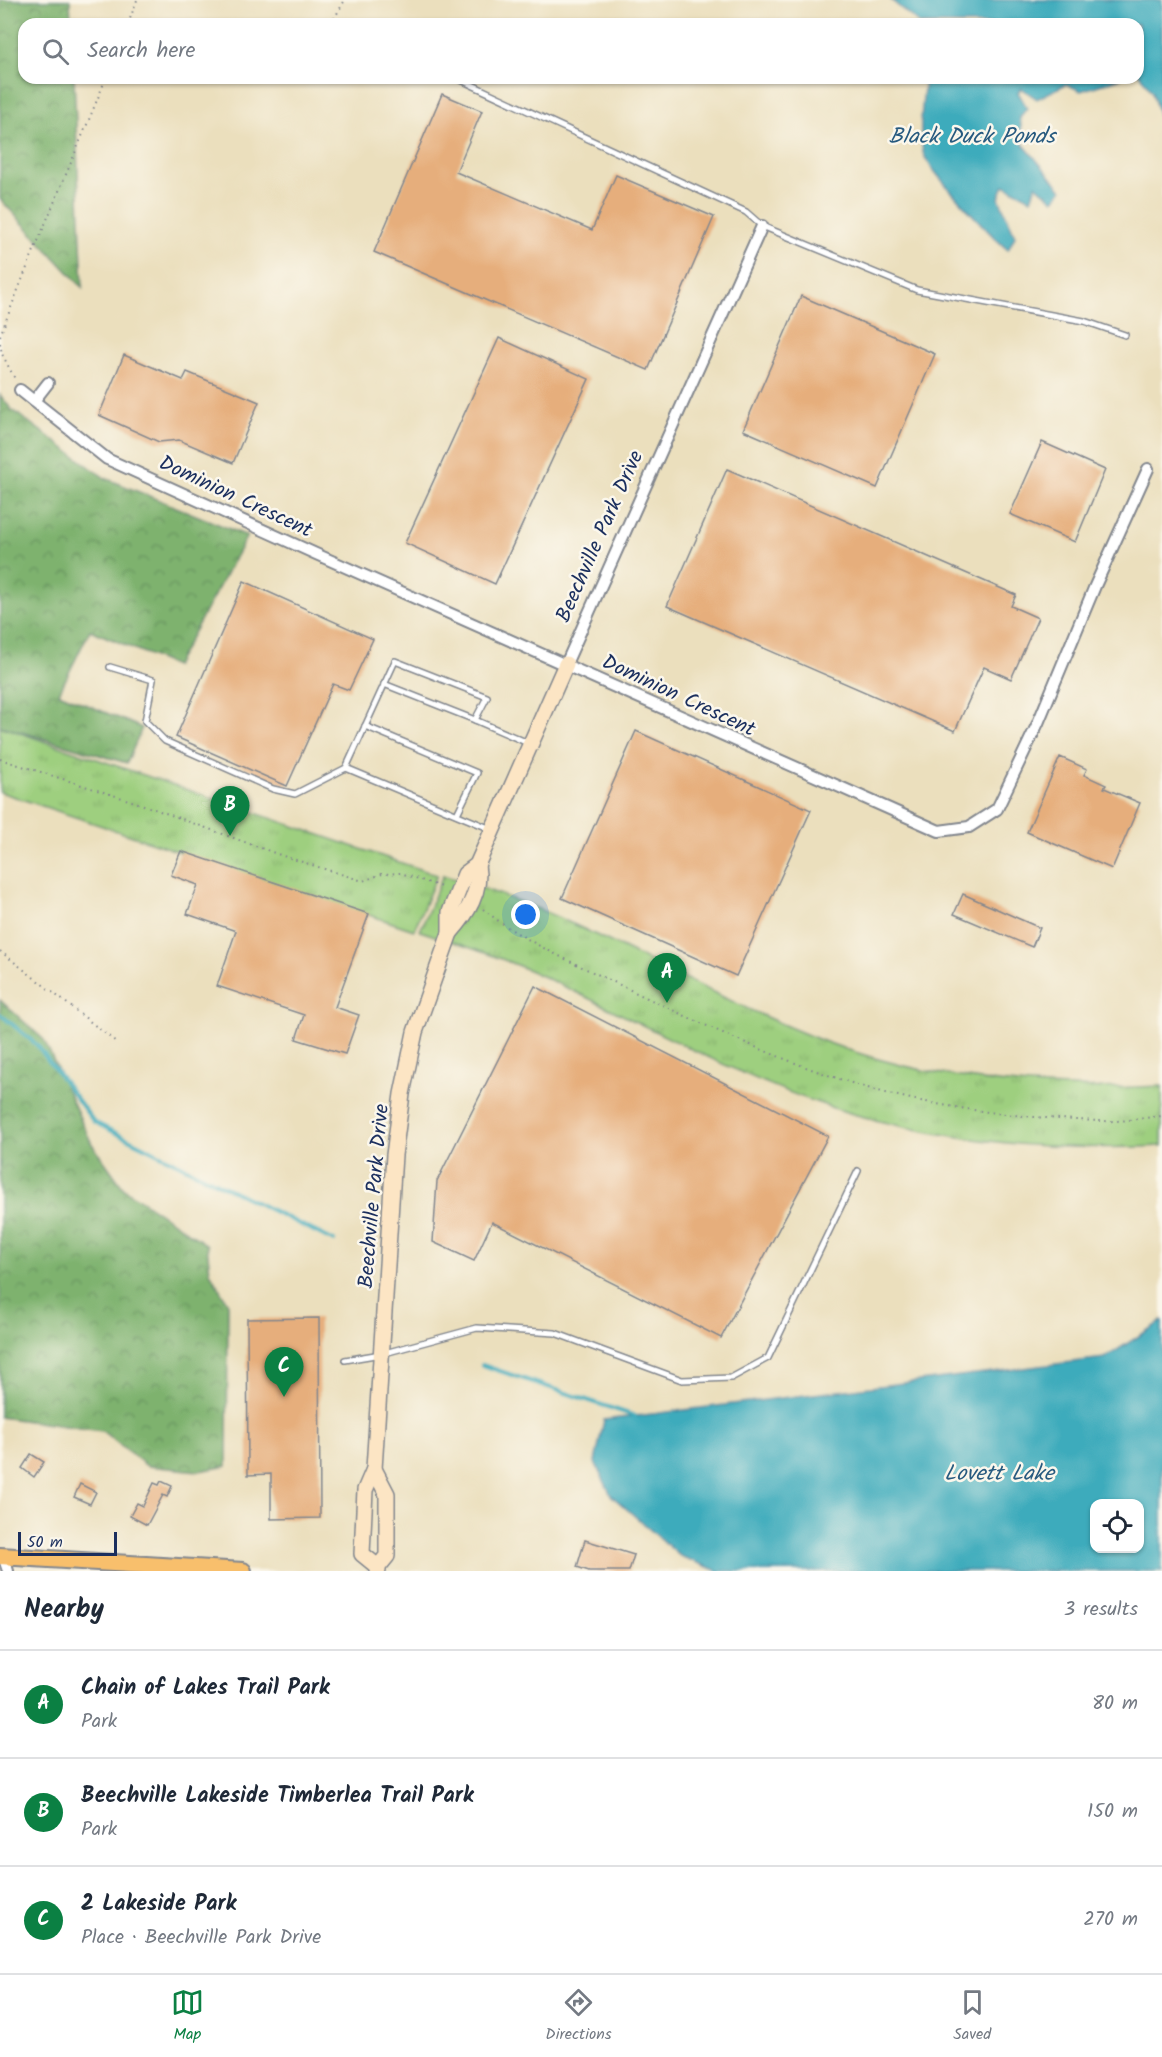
<!DOCTYPE html>
<meta charset="utf-8">
<style>
:root{--surface:#fff;--page:#f6f6f7;--text:#1f2937;--muted:#747a83;--line:#e0e1e3;--accent:#0b8043}
body{margin:0;font-family:Kalam,sans-serif;background:var(--page);color:var(--text)}
.controls{position:absolute;right:18px;bottom:18px;display:grid;overflow:hidden;border-radius:12px;box-shadow:0 2px 4px #0004}
.controls button{width:54px;height:54px;display:grid;place-items:center;padding:0;border:0;border-bottom:2px solid var(--line);background:var(--surface);color:var(--text);font:30px sans-serif}
.scale{position:absolute;left:18px;bottom:15px;width:99px;box-sizing:border-box;padding-left:6px;border:3px solid #1b2f5e;border-top:0;font-size:16px;line-height:21px;white-space:nowrap;color:#1b2f5e;-webkit-text-stroke:4px #fbf7ec;paint-order:stroke}
.you{position:absolute;left:526px;top:915px;width:21px;height:21px;margin:-15px;border:4px solid #fff;border-radius:50%;background:#1a73e8;box-shadow:0 0 0 9px #1a73e833}
.badge{display:grid;place-items:center;width:39px;height:39px;border-radius:50%;background:var(--accent);color:#fff;font-size:20px;font-weight:700}
.pin{position:absolute;translate:-50% -50px;filter:drop-shadow(0 2px 3px #0008)}
.pin::after{content:'';position:absolute;top:32px;width:21px;height:18px;background:inherit;clip-path:polygon(0 0,100% 0,50% 100%)}
.list{margin:0;padding:0;list-style:none}
h2{display:flex;justify-content:space-between;align-items:center;height:78px;margin:0;padding:0 24px;font-size:26px}
h2 small{font-size:20px;font-weight:400;color:var(--muted)}
.list li{display:grid;grid-template-columns:39px 1fr auto;gap:18px;align-items:center;box-sizing:border-box;height:108px;padding:0 24px;border-top:2px solid var(--line)}
.list b{display:block;font-size:22px;white-space:nowrap}
.list p{margin:0;font-size:20px;white-space:nowrap;color:var(--muted)}
.list em{font-size:20px;font-style:normal;color:var(--muted)}
.icon{flex:none;width:33px;height:33px;fill:none;stroke:currentColor;stroke-width:2;stroke-linecap:round;stroke-linejoin:round}
.map{position:relative;flex:none;width:1162px;height:1571px;overflow:hidden}
.search{position:absolute;background:var(--surface);box-shadow:0 2px 4px #0004;left:18px;right:18px;top:18px;height:66px;display:flex;align-items:center;gap:15px;box-sizing:border-box;padding:0 21px;border-radius:18px;color:var(--muted);font-size:22px}
.sheet{height:402px;background:var(--surface)}
nav{display:flex;justify-content:space-around;align-items:center;box-sizing:border-box;height:84px;border-top:2px solid var(--line);background:var(--surface);font-size:16px;color:var(--muted)}
nav a{display:grid;justify-items:center;gap:3px}
nav .on{color:var(--accent)}
.map>svg:first-child{display:block}
.grass{fill:url(#grass-tufts);stroke:#5c7f6e;stroke-width:1.5}
.forest{fill:url(#forest-crowns);stroke:#4c7066;stroke-width:1.5}
.water{fill:#3dabbc;stroke:#2c6d8d;stroke-width:1.5;fill-rule:evenodd}
.lines{fill:none;stroke-linecap:round;stroke-linejoin:round}
.stream{stroke:#3dabbc;stroke-width:4}
.building{fill:#e6ae7b}
.lane-casing{stroke:#83878e;stroke-width:8}
.street-casing{stroke:#83878e;stroke-width:14}
.secondary-casing{stroke:#83878e;stroke-width:18}
.primary-casing{stroke:#83878e;stroke-width:20}
.path{stroke:#83878e;stroke-width:2;stroke-dasharray:1.5 4.5;stroke-linecap:butt}
.lane{stroke:#fff;stroke-width:5}
.street{stroke:#fff;stroke-width:10}
.secondary{stroke:#fce5c4;stroke-width:15}
.primary{stroke:#f8bf6c;stroke-width:16}
.labels{text-anchor:middle;stroke-width:5;stroke-linejoin:round;paint-order:stroke}
.street-label{font-size:21px;fill:#1b2f5e;stroke:#fbf7ec}
.water-label{font-size:22px;font-style:italic;fill:#275a7f;stroke:#fbf7ec}
</style>
<div class="map">
<svg width="1162" height="1571" viewBox="0 0 1162 1571">
<defs>
<pattern id="grass-tufts" width="24" height="20" patternUnits="userSpaceOnUse" patternTransform="scale(1.5)"><rect width="24" height="20" fill="#9ecf7f"/><path d="M3 7l-1-3M5 7V3M7 7l1-3M15 17l-1-3M17 17v-4M19 17l1-3" fill="none" stroke="#88b270"/></pattern>
<pattern id="forest-crowns" width="20" height="18" patternUnits="userSpaceOnUse" patternTransform="scale(1.5)"><rect width="20" height="18" fill="#7eb26e"/><path d="M2 6a3 3 0 1 1 6 0M12 15a3 3 0 1 1 6 0" fill="none" stroke="#66915e"/></pattern>
</defs>
<rect width="100%" height="100%" fill="#fbf7ec"/>
<filter id="ink" filterUnits="userSpaceOnUse"><feTurbulence type="fractalNoise" baseFrequency=".0167" numOctaves="2"/><feDisplacementMap in="SourceGraphic" scale="12" xChannelSelector="R" yChannelSelector="G"/><feConvolveMatrix kernelMatrix="1 2 1 2 8 2 1 2 1" color-interpolation-filters="sRGB"/></filter>
<filter id="wash" filterUnits="userSpaceOnUse"><feTurbulence type="fractalNoise" baseFrequency=".008" numOctaves="4" result="noise"/><feDisplacementMap in="SourceGraphic" scale="24" xChannelSelector="R" yChannelSelector="G"/><feGaussianBlur stdDeviation="1.35" result="paint"/><feColorMatrix in="noise" values="0 0 0 0 0 0 0 0 0 0 0 0 0 0 0 0 0 1.4 0 .05"/><feComposite in="paint" operator="in"/></filter>
<g filter="url(#wash)">
<rect width="100%" height="100%" fill="#ebdfbd"/>
<g class="grass">
<polygon points="0,726 437,875 414,930 0,792"/>
<path d="M443,875C488,890 533,905 575,925C659,964 740,1009 826,1042C932,1082 1050,1092 1162,1086V1146C1050,1152 936,1141 830,1107C730,1074 639,1021 544,977C504,958 462,945 420,931Z"/>
</g>
<g class="forest">
<polygon points="0,0 70,0 71,24 24,24 24,78 74,78 83,288 0,199"/>
<polygon points="0,395 11,409 105,478 247,536 175,666 90,630 59,693 142,728 127,763 0,726"/>
<polygon points="0,1000 44,1040 92,1144 124,1189 207,1245 210,1272 228,1304 227,1466 199,1471 147,1466 102,1431 0,1417"/>
</g>
<g class="water">
<polygon points="891,0 1162,0 1162,126 1152,92 1138,72 1138,24 920,24"/>
<path d="M925,78H1121L1081,91L1066,84L1037,99L1021,88L1018,92L1027,108L1020,117L1023,144L1062,190L1054,200L1036,185L1031,199L1004,185L999,198L1015,236L1008,250C993,237 926,168 923,152C918,128 923,102 925,78Z"/>
<path d="M1162,1321V1571H718L680,1556L611,1495L595,1462L604,1420L1105,1358ZM1094,1504H1140V1548H1094Z"/>
</g>
<g class="lines">
<g class="stream">
<polyline points="0,1014 37,1045 94,1122 334,1241"/>
<polyline points="482,1365 635,1416"/>
</g>
</g>
<g id="blocks">
<g class="building">
<polygon points="442,94 482,111 456,172 592,230 616,175 714,217 648,370 374,252"/>
<polygon points="801,296 935,354 877,488 743,430"/>
<polygon points="499,338 589,379 495,584 405,543"/>
<polygon points="124,355 183,380 187,372 259,402 233,463 179,440 159,442 99,415"/>
<polygon points="1042,442 1105,470 1075,542 1010,514"/>
<polygon points="727,469 1016,595 1011,606 1038,618 1011,679 984,667 955,731 667,606"/>
<polygon points="244,581 373,639 349,690 333,684 287,786 176,737"/>
<polygon points="636,731 811,810 736,976 562,898"/>
<polygon points="1060,757 1087,769 1084,775 1106,785 1104,788 1140,803 1112,869 1027,832"/>
<polygon points="181,851 369,914 335,1007 359,1015 345,1054 296,1039 304,1015 217,986 236,931 187,914 198,885 171,875"/>
<polygon points="963,894 1040,928 1032,947 954,914"/>
<polygon points="535,986 828,1136 721,1338 492,1222 474,1261 433,1242 437,1181"/>
<polygon points="319,1318 320,1518 271,1519 271,1474 248,1475 247,1319"/>
<polygon points="31,1454 44,1462 34,1477 22,1468"/>
<polygon points="161,1481 172,1486 167,1497 163,1495 147,1525 130,1516 137,1503 143,1506 154,1483 159,1485"/>
<polygon points="80,1484 96,1492 90,1504 74,1497"/>
<polygon points="585,1540 634,1555 629,1571 589,1571 577,1567"/>
</g>
</g>
</g>
<g filter="url(#ink)">
<use href="#blocks" fill-opacity="0" stroke="#83878e" stroke-width="1.5"/>
<g class="lines">
<defs>
<g id="lane">
<polyline points="457,78 746,212 762,226 917,290 1084,321 1125,335"/>
<polyline points="110,667 153,680 145,721 165,741 273,789 295,794 346,768"/>
<polyline points="384,684 475,720"/>
<polyline points="365,726 477,773 457,814"/>
<polyline points="491,829 346,768 395,661 487,697 475,720 528,743"/>
<polyline points="345,1360 381,1354 477,1328 555,1333 682,1380 731,1378 768,1358 858,1171"/>
</g>
<g id="street">
<polyline points="20,390 107,459 316,554 939,831 969,827 997,809 1038,723 1095,586 1148,469"/>
<polyline points="34,401 48,383"/>
<polyline points="566,664 762,226"/>
<polyline points="3,1556 8,1571"/>
</g>
<g id="secondary">
<path d="M450,933C467,914 482,891 477,865"/>
<polyline points="374,1469 387,1494 387,1556 378,1567 378,1571"/>
<polyline points="378,1567 362,1554 365,1490 374,1469 394,1155 402,1094 415,1032 450,933 450,912 465,874 477,865 566,664"/>
</g>
<polyline id="primary" points="0,1556 243,1571"/>
</defs>
<use href="#lane" class="lane-casing"/>
<use href="#street" class="street-casing"/>
<use href="#secondary" class="secondary-casing"/>
<use href="#primary" class="primary-casing"/>
<g class="path">
<polyline points="128,24 137,0"/>
<polyline points="331,24 345,0"/>
<path d="M0,336C33,249 71,165 106,78"/>
<polyline points="0,343 2,354 15,379"/>
<polyline points="0,759 138,803 280,855 363,881 382,874 401,873 444,888"/>
<path d="M483,909C523,942 575,963 622,986C699,1023 778,1060 861,1086C932,1108 1029,1119 1103,1121C1122,1122 1143,1118 1162,1116"/>
<polyline points="0,951 116,1042"/>
</g>
<use href="#lane" class="lane"/>
<use href="#street" class="street"/>
<use href="#secondary" class="secondary"/>
<use href="#primary" class="primary"/>
</g>
</g>
<g class="labels">
<g class="street-label">
<text transform="translate(236 496) rotate(25)" y="7">Dominion Crescent</text>
<text transform="translate(599 536) rotate(-66)" y="7">Beechville Park Drive</text>
<text transform="translate(679 695) rotate(25)" y="7">Dominion Crescent</text>
<text transform="translate(373 1196) rotate(-85)" y="7">Beechville Park Drive</text>
</g>
<g class="water-label">
<text x="972" y="143">Black Duck Ponds</text>
<text x="999" y="1480">Lovett Lake</text>
</g>
</g>
</svg>
<div class="controls">
<button><svg class="icon" aria-label="locate" viewBox="0 0 24 24"><circle cx="12" cy="12" r="6"/><path d="M12 2v4M12 18v4M2 12h4M18 12h4"/></svg></button>
</div>
<div class="scale">50 m</div>
<div class="you"></div>
<div class="pin badge" style="left:667px;top:1003px">A</div>
<div class="pin badge" style="left:230px;top:836px">B</div>
<div class="pin badge" style="left:284px;top:1397px">C</div>
<div class="search"><svg class="icon" aria-label="search" viewBox="0 0 24 24"><circle cx="10" cy="10" r="6"/><path d="M15 15l6 6"/></svg>Search here</div>
</div>
<section class="sheet">
<h2>Nearby<small>3 results</small></h2>
<ul class="list">
<li><span class="badge">A</span><div><b>Chain of Lakes Trail Park</b><p>Park</p></div><em>80 m</em></li>
<li><span class="badge">B</span><div><b>Beechville Lakeside Timberlea Trail Park</b><p>Park</p></div><em>150 m</em></li>
<li><span class="badge">C</span><div><b>2 Lakeside Park</b><p>Place · Beechville Park Drive</p></div><em>270 m</em></li>
</ul>
</section>
<nav>
<a class="on"><svg class="icon" aria-label="map" viewBox="0 0 24 24"><path d="M3 6l6-2 6 2 6-2v14l-6 2-6-2-6 2zM9 4v14M15 6v14"/></svg>Map</a>
<a><svg class="icon" aria-label="directions" viewBox="0 0 24 24"><path d="M12 3l9 9-9 9-9-9zM9 14v-3h6M13 9l2 2-2 2"/></svg>Directions</a>
<a><svg class="icon" aria-label="saved" viewBox="0 0 24 24"><path d="M7 4h10v16l-5-4-5 4z"/></svg>Saved</a>
</nav>
